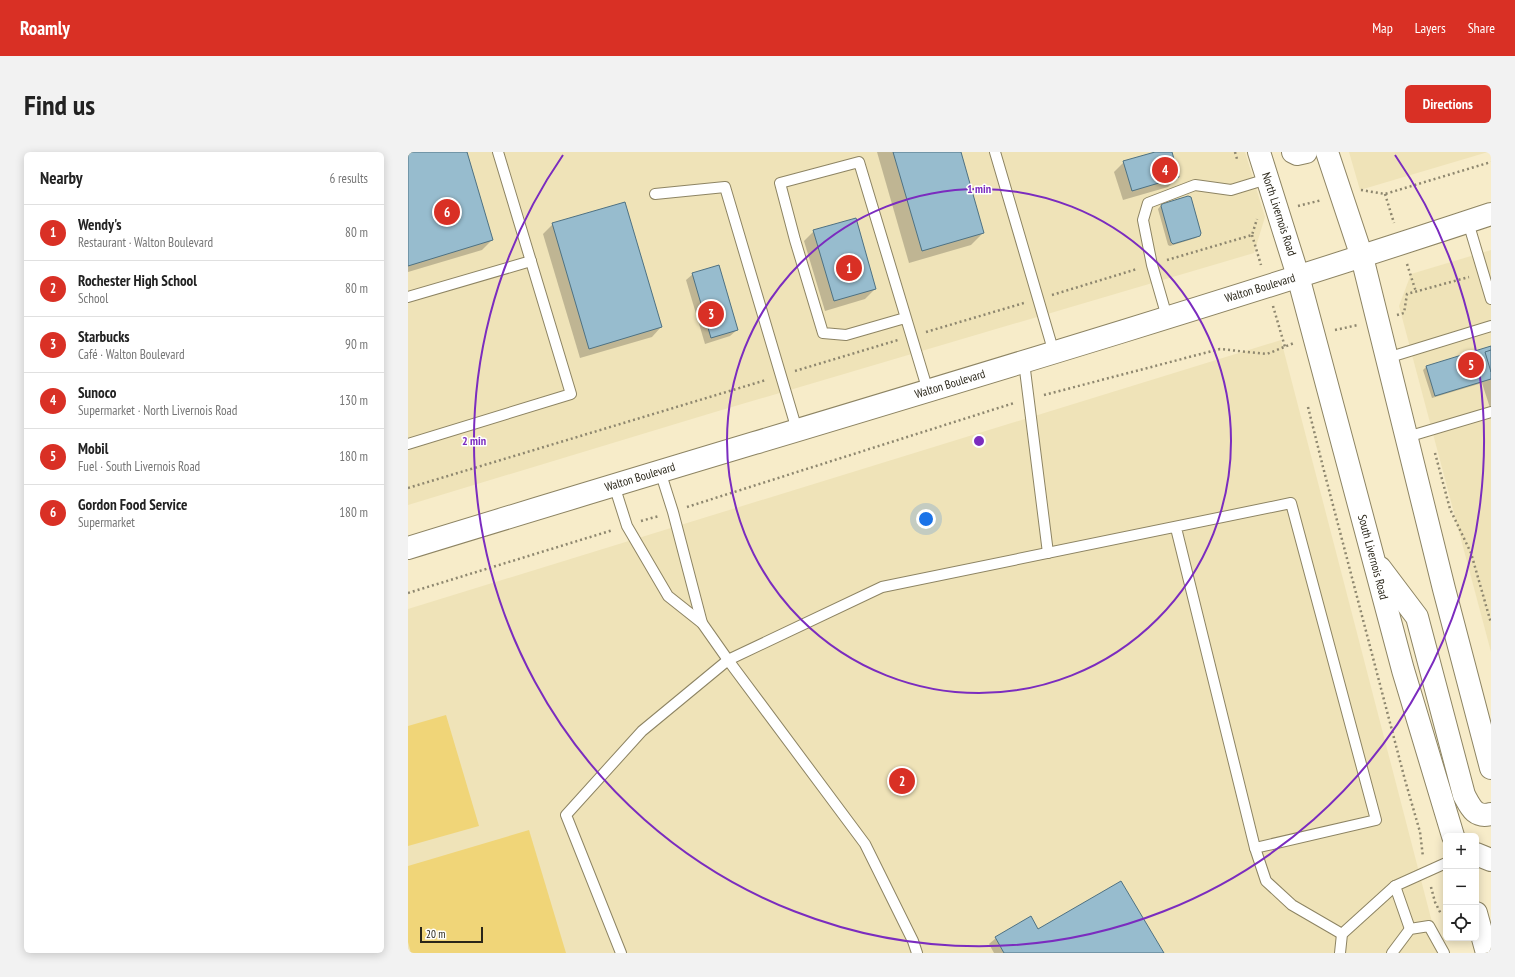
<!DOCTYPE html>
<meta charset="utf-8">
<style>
:root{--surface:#fff;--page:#f2f2f2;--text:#222;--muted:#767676;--line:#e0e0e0;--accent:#d93025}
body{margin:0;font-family:"PT Sans Narrow",sans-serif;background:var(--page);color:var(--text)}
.controls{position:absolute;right:12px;bottom:12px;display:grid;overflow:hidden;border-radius:6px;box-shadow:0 2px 10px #0003}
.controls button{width:36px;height:36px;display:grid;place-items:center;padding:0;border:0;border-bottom:1px solid var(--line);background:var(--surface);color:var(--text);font:20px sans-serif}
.scale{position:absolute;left:12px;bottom:10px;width:63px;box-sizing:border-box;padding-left:4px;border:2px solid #2a2619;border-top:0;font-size:11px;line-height:14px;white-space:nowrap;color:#2a2619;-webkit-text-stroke:3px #fff;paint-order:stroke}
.you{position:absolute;left:518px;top:367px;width:14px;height:14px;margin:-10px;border:3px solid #fff;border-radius:50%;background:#1a73e8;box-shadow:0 0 0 6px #1a73e833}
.badge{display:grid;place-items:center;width:26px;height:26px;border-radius:50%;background:var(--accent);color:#fff;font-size:13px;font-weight:700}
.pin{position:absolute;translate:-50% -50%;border:2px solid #fff;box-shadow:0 1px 4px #0006}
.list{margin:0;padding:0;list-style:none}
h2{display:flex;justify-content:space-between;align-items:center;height:52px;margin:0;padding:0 16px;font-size:17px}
h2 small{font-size:13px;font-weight:400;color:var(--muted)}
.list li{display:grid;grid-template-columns:26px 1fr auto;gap:12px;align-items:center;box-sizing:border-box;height:56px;padding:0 16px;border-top:1px solid var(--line)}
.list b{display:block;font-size:15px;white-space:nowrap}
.list p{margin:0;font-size:13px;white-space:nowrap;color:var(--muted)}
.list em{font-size:13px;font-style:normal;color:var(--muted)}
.icon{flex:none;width:22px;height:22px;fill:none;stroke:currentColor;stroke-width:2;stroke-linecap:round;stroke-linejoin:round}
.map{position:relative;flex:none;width:1083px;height:801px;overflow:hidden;border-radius:6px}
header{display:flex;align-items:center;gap:24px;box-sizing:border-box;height:56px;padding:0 20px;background:var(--accent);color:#fff}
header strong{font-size:19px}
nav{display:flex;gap:22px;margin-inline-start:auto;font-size:14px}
.intro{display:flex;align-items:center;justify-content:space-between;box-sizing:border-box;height:96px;padding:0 24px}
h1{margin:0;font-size:28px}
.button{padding:10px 18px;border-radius:6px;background:var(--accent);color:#fff;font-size:14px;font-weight:700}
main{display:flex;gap:24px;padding:0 24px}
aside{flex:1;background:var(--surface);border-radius:6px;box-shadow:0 2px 10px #0003}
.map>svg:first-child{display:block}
.built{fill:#efe3b8}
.green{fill:#f0d578}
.shadow{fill:#0003}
.building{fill:#97bcce;stroke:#4e7182}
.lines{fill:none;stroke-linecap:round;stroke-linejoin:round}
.lane-casing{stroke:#8d8463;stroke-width:12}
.secondary-casing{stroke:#8d8463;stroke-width:24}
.path{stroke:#8e876f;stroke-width:2.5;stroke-dasharray:2 3;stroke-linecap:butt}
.lane{stroke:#fff;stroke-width:10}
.secondary{stroke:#fff;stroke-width:22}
.ring{fill:none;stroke:#7b2cbf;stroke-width:2}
.labels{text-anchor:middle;stroke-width:3;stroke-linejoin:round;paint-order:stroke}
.street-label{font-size:12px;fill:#2a2619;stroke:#fff}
.centre{fill:#7b2cbf;stroke:#fff;stroke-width:2}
.ring-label{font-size:12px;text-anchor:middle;font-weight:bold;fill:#7b2cbf;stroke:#fff;stroke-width:3;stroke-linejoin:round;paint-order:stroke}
</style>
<header>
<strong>Roamly</strong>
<nav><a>Map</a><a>Layers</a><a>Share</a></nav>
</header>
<div class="intro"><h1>Find us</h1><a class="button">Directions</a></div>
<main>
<aside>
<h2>Nearby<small>6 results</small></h2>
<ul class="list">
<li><span class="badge">1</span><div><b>Wendy's</b><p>Restaurant · Walton Boulevard</p></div><em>80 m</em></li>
<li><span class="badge">2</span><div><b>Rochester High School</b><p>School</p></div><em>80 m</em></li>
<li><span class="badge">3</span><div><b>Starbucks</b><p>Café · Walton Boulevard</p></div><em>90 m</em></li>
<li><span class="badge">4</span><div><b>Sunoco</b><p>Supermarket · North Livernois Road</p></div><em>130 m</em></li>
<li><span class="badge">5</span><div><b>Mobil</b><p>Fuel · South Livernois Road</p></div><em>180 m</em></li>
<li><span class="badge">6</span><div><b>Gordon Food Service</b><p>Supermarket</p></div><em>180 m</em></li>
</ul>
</aside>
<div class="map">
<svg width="1083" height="801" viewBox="0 0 1083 801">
<rect width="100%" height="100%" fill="#f7ecc9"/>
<g class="built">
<polygon points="0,0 837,0 857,65 846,101 307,260 0,353"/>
<polygon points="941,0 1080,0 952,38"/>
<polygon points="1083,98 1083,500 991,154 1003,122"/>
<polygon points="873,188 1032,801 0,801 0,457"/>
</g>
<g class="green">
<polygon points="38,563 71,674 0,694 0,574"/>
<polygon points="121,678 158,801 3,801 0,790 0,714"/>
</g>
<g class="shadow">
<polygon points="0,0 58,0 84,88 74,98 0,120"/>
<polygon points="469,0 552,0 575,81 563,93 501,111"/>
<polygon points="751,0 763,0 770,25 760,35 715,48 706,20 716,10"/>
<polygon points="754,52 791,83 788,86 762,94 760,93 750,57"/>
<polygon points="145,72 253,175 244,185 172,206 135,82"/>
<polygon points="406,79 467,137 457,147 417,159 396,89"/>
<polygon points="285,122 329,178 322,184 297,192 278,128"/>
<polygon points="1083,195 1083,259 1074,231 1024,246 1015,218 1018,215"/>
<polygon points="630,778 755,801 586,801 581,792 588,786"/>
</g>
<g class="building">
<polygon points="0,0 59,0 85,88 0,114"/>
<polygon points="485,0 553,0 576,81 514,99"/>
<polygon points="747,0 764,0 771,25 724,39 715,9"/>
<polygon points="780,44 783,45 793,81 792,84 765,92 763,90 753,54 754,52"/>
<polygon points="217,50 254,175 181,197 144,71"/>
<polygon points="448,66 468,137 426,149 405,78"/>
<polygon points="311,113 330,178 303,186 284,121"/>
<polygon points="1083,194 1083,227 1027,244 1018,214"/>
<polygon points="1083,198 1083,220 1077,200"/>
<polygon points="713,729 756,801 596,801 587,785 623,764 630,777"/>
</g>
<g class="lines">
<defs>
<g id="lane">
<polyline points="587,0 646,201"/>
<polyline points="247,42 317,35 389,278"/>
<polyline points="1060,70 1083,147"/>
<polyline points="0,145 123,109"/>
<polyline points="759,165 744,113 735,68 740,51 787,33 823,38 859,27"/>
<polyline points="497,166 438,183 415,181 387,88 372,31 451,10 520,239"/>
<polyline points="979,206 1083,174"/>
<polyline points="616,210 640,401"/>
<polyline points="999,285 1083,260"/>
<polyline points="0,292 163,242 90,0"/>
<polyline points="252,319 265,360 294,471"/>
<polyline points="206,333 219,374 260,444 294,471 320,508 457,692 505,789 509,801"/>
<polyline points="847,696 858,729 884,753 934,782"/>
<polyline points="987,734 1002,777"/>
<polyline points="213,801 158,663 234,579 320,508 474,435 883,351 968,668 847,696 768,376"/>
<polyline points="932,801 934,782 987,734 1038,711"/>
<polyline points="984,801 1002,777 1021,774 1036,801"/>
</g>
<g id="secondary">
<polyline points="851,0 890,124 995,518 1045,684"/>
<polyline points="885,0 889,2 898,0"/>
<polyline points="919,0 954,105 1036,437 1083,616"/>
<path d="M0,396C361,285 724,181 1083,62"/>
<path d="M972,416L1009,465L1056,643C1063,656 1067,666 1083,662"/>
<polyline points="1068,702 1083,708"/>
<polyline points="1068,761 1079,801"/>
</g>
</defs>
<use href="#lane" class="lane-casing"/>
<use href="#secondary" class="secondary-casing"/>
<g class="path">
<polyline points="827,0 829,7"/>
<polyline points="953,38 977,42 1083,10"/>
<polyline points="977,42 986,71"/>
<polyline points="890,54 914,48"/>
<polyline points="844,83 853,113"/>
<polyline points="759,108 844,83 849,67"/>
<polyline points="999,112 1008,140"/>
<polyline points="644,143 729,117"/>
<polyline points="865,154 877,195"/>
<polyline points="989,163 996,161 999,142 1061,125"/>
<polyline points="927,178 950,173"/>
<polyline points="518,180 616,151"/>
<polyline points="387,219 490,188"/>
<polyline points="636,243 812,197 859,202 886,191"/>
<polyline points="900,255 915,315 997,628 1012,680 1015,705"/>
<polyline points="1027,301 1042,357 1063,401 1083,471"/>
<polyline points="0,336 358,228"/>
<polyline points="279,355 606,251"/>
<polyline points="233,369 251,364"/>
<polyline points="0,441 205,378"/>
<polyline points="1023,735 1027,750 1033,762"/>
</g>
<use href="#lane" class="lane"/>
<use href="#secondary" class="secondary"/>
</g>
<g class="ring">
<circle cx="571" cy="289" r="252"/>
<path d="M987 3A505 505 0 1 1 155 3"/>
</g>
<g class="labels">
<g class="street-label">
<text transform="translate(871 62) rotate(72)" y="4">North Livernois Road</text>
<text transform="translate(852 136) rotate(-17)" y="4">Walton Boulevard</text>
<text transform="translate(542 232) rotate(-17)" y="4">Walton Boulevard</text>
<text transform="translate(232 325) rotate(-17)" y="4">Walton Boulevard</text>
<text transform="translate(965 405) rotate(75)" y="4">South Livernois Road</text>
</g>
</g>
<circle cx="571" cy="289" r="6" class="centre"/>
<g class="ring-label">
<text x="571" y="41">1 min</text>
<text x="66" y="293">2 min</text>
</g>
</svg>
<div class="controls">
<button>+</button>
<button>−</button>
<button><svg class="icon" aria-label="locate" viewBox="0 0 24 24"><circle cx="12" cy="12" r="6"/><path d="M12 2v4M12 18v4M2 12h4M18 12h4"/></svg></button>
</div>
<div class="scale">20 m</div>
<div class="you"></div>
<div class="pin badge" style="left:441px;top:116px">1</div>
<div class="pin badge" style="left:494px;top:629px">2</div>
<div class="pin badge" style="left:303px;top:162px">3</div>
<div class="pin badge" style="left:757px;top:18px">4</div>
<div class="pin badge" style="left:1063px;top:213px">5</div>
<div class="pin badge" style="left:39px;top:60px">6</div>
</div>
</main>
